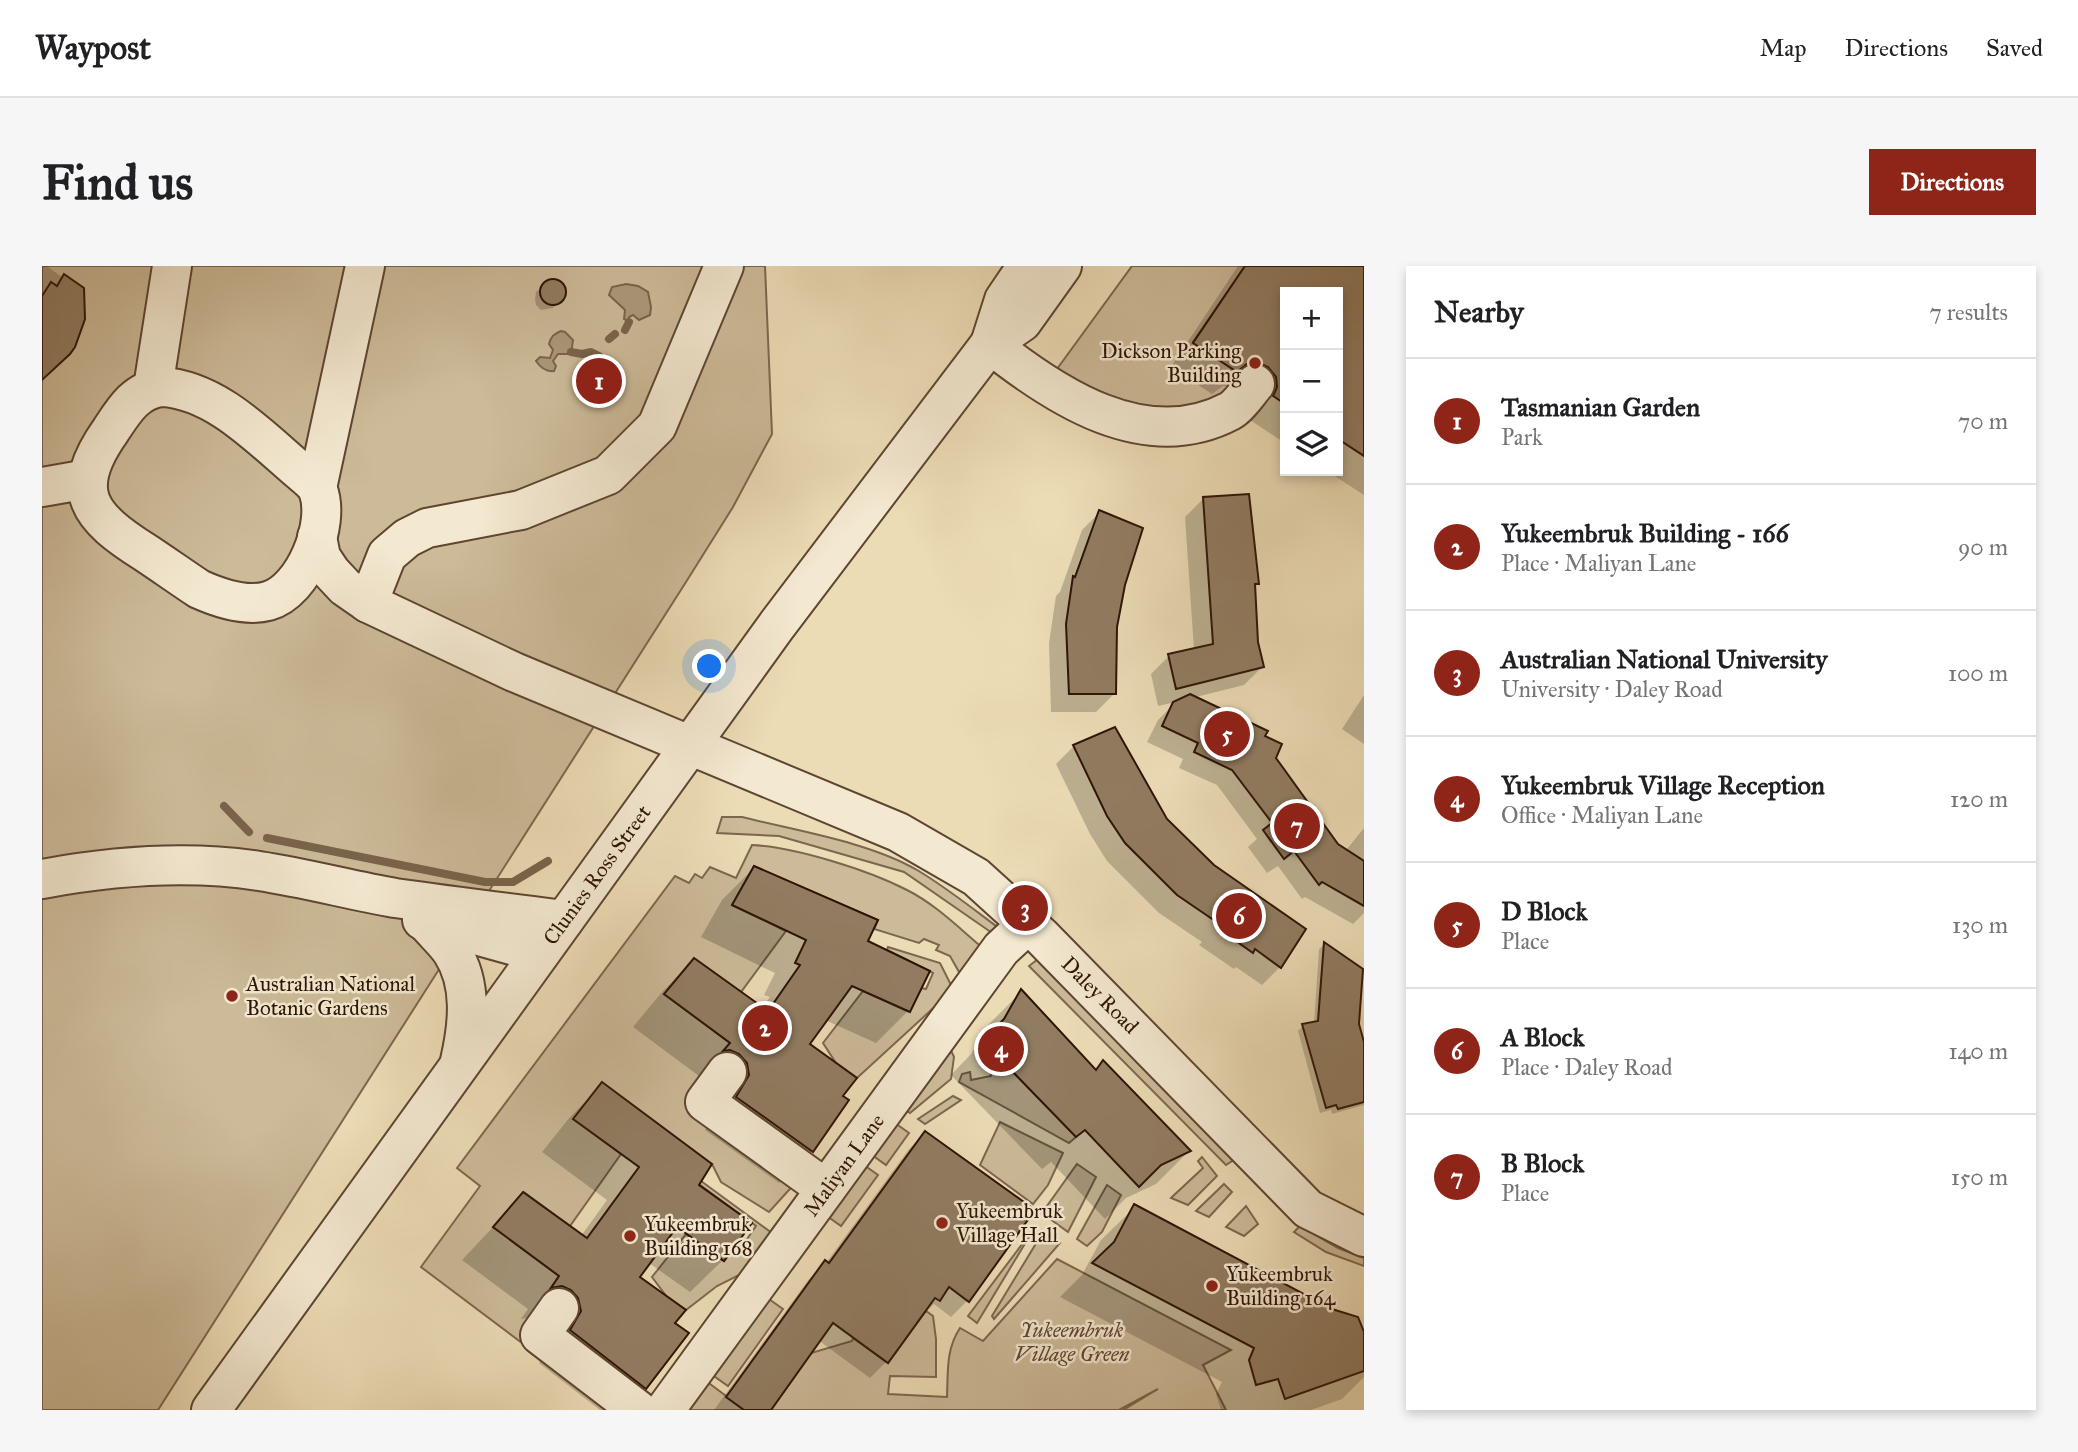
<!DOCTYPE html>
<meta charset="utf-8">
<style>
:root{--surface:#fff;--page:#f6f6f6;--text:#202124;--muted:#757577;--line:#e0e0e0;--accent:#8f2418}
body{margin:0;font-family:"IM FELL Great Primer",serif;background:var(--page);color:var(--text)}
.controls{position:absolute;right:21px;top:21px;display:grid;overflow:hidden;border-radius:0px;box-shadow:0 4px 10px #0003}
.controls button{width:63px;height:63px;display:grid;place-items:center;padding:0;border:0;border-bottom:2px solid var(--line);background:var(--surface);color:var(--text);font:35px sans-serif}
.you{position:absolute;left:668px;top:401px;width:24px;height:24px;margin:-18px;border:5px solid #fff;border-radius:50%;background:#1a73e8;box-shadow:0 0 0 10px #1a73e833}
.badge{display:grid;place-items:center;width:46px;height:46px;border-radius:50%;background:var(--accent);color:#fff;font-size:23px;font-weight:700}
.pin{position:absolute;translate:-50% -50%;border:4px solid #fff;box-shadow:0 2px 7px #0006}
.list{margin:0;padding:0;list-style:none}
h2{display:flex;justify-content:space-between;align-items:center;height:91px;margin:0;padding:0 28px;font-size:30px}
h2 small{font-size:23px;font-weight:400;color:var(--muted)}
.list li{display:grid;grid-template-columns:46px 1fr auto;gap:21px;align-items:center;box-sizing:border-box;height:126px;padding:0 28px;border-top:2px solid var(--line)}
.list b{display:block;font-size:26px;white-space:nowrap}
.list p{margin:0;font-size:23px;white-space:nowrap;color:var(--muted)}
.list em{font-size:23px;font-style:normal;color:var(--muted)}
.icon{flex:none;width:38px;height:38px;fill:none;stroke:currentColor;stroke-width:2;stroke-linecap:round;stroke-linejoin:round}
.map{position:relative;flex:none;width:1322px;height:1144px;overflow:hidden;border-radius:0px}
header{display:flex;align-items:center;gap:42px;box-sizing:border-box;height:98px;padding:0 35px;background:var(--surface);border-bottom:2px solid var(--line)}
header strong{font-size:33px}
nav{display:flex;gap:38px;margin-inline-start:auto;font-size:24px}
.intro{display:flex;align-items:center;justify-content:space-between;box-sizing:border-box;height:168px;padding:0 42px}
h1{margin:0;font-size:49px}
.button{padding:18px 32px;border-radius:0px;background:var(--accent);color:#fff;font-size:24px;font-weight:700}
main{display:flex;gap:42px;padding:0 42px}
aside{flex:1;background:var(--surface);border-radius:0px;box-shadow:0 4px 10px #0003}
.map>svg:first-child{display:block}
.green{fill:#ccba98;stroke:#7d664e;stroke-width:2}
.water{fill:#ab987a;stroke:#79634b;stroke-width:2}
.shadow{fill:#0003}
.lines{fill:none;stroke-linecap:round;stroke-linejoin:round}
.stream{stroke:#79634b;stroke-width:8}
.building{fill:#917c61;stroke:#2e1305;stroke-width:2}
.minor-casing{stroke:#5e4531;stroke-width:42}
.minor{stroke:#f3e8d0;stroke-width:38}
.poi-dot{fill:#8f2418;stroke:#f3e8d0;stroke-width:2.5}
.labels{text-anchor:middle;stroke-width:5;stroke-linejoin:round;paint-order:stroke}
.poi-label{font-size:21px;fill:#2e1305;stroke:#f3e8d0;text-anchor:start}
.street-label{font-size:21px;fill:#2e1305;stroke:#f3e8d0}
.park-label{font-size:21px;font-style:italic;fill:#5d4531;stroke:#f3e8d0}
</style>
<header>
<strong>Waypost</strong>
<nav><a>Map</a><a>Directions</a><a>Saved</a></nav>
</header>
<div class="intro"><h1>Find us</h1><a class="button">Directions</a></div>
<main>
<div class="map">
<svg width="1322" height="1144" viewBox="0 0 1322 1144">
<rect width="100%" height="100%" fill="#ecdcb6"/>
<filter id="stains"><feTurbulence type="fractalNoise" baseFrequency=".00286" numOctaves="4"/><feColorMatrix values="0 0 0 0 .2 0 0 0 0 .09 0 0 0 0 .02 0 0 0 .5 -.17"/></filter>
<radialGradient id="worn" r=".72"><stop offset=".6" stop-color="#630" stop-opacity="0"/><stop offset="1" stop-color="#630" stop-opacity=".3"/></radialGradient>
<g class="green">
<polygon points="0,0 723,0 730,168 691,241 644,316 116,1144 0,1144"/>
<polygon points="1090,0 1203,0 1151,76 1213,118 1156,157 999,125"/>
<path d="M680,551H700C755,565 827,576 875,604C904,621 931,643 958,663L953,669L862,606L737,570L675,567Z"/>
<path d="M710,579C753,581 826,604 865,624C893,638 917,662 942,683L926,707L917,706L908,690L894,684L897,679L882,673L877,677L832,663L836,654L712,600L690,639L744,665L699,726L652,692L622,728L688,777L651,830L756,914L727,946L679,916L670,898L532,853L579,888L528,960L482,926L451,961L517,1010L503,1030L480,1077L379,1001L438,920L415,902L633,610L647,617L653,608L660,612L668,601L694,612Z"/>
<polygon points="846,681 898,697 909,719 899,735 815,812 794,797 781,777 821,725 867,746 879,722 884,723 891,707 845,684"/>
<polygon points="996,693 1193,893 1184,899 987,700"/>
<polygon points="907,780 912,791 909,813 868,847 862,843"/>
<polygon points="958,793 1034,871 1027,877 917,816 920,808 928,806 929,814 949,810 948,802"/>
<polygon points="911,830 919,834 883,858 876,853"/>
<polygon points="958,856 1021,887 1006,919 991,938 938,899"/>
<polygon points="853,857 867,867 844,899 830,889"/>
<polygon points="1160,891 1175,910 1146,939 1129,932 1161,902 1156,895"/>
<polygon points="1035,898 1054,911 1026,966 1000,947"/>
<polygon points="822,899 836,909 799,960 785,950"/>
<polygon points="659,915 734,970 707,1004 675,1020 644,1044 625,1031 610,1011 644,968 682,995 698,973 703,976 714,960 657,918"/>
<polygon points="1182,918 1190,926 1167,951 1154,945"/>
<polygon points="1065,919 1079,929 1060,966 1045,980 1035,973"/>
<polygon points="1204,940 1216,958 1202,970 1184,961"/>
<polygon points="1258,960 1296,982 1322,992 1322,1000 1284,986 1252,966"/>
<polygon points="993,961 935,1057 926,1050"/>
<polygon points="1001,966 1018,977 952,1053 950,1050"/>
<path d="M1015,993L1189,1084L1161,1099L1184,1144H1081L1116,1123L1077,1144H729L769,1087L810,1075L811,1072L846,1097L884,1045L891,1050L894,1073V1111L848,1110L846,1128L905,1131C906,1105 904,1083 918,1062L941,1075Z"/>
<polygon points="724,1031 741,1043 686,1120 669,1108"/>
<polygon points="664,1115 703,1144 643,1144"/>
</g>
<g class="water">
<polygon points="584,18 596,20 606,26 609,41 608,49 597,54 591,49 587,51 587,56 582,53 583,44 567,29 570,21"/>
<path d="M519,65L523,66L531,74L529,88H516L511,95L514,100L512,105C504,106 498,101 494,95L498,91L508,92L511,84L507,78C509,70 512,68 519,65Z"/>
</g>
<g class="shadow">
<polygon points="0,0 5,0 21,12 0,112"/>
<polygon points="1196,0 1322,0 1322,229 1285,205 1296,205 1296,26 1243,26 1243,177 1208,154 1212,146 1193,120 1181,120 1170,128 1129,101"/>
<polygon points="506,16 515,16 522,24 522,30 511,42 499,44 494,39 493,33 494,26"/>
<polygon points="1161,233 1215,317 1211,321 1214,376 1220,401 1202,419 1150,432 1221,471 1232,492 1301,588 1322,562 1322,647 1311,658 1263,631 1260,633 1236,600 1225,607 1206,581 1215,573 1175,519 1137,502 1141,493 1105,476 1116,454 1134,436 1116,440 1109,408 1127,390 1152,384 1143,251"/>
<polygon points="1058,246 1081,318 1073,361 1072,428 1054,446 1009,446 1007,377 1014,330 1018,326 1040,264"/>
<polygon points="1322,429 1322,478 1300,463"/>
<polygon points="1032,480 1124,554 1238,701 1220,719 1194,701 1192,703 1157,679 1160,676 1117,647 1065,595 1048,568 1014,498"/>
<polygon points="712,602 824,675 885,706 866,745 834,777 783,754 765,779 799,831 805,835 769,885 737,917 663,864 675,843 655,816 652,816 657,810 591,761 620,726 652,694 719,743 728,731 722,729 733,707 659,671 680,634"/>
<polygon points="1283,678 1315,758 1322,783 1322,839 1290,848 1289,844 1278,847 1256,765 1261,760 1272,758 1277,683"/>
<polygon points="979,726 1052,805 1061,796 1147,885 1114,918 1084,932 1063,953 1009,896 1000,903 909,809 929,788 946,759"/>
<polygon points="560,819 655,919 681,994 648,1026 607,997 596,1012 631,1058 603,1121 580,1144 558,1144 497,1097 507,1078 496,1056 486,1052 479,1053 486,1043 420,994 482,928 539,970 565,934 500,886 528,851"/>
<polygon points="883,867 925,1035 909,1051 892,1038 880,1050 879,1049 844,1096 828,1112 776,1074 727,1144 672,1144 767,1013 784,997 867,883"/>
<polygon points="1093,941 1290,1044 1322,1071 1322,1111 1300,1133 1269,1144 1179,1144 1174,1128 1180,1116 1018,1031 1040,1009 1059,974"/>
</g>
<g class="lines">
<g class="stream">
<polyline points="583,64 587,56"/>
<polyline points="567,73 573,68"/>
<polyline points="529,86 540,88 549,86 557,90"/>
<polyline points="182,540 207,566"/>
<polyline points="225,572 443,616 471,616 506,595"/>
</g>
</g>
<g class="building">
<polygon points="1203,0 1322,0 1322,190 1296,173 1296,26 1243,26 1243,138 1231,130 1235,121 1234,111 1226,101 1217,97 1206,97 1195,106 1151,77"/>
<polygon points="22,8 42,22 43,53 33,81 28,88 0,114 0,30 9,16 15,20"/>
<circle cx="511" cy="26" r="13"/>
<polygon points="1207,228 1217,318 1213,318 1216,376 1222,401 1134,423 1126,388 1171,378 1161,231"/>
<polygon points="1057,244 1101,262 1083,319 1075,361 1074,428 1027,428 1024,358 1031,310 1033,311"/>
<polygon points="1148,428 1226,465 1223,470 1240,478 1234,492 1296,578 1322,595 1322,640 1280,616 1277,619 1252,585 1242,593 1221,564 1230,557 1190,504 1152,486 1156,477 1120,460 1131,436"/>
<polygon points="1073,461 1125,553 1172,599 1264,663 1239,702 1213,683 1211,687 1174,661 1176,657 1135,629 1083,577 1065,550 1031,479"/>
<polygon points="712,600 836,654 826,675 888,705 868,746 810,720 768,778 815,812 801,830 807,834 771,886 694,831 707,809 705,797 697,788 688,784 681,785 688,777 622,728 652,692 726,745 758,699 753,697 764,674 690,639"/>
<polygon points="1282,676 1321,703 1317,758 1322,776 1322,836 1296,843 1294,839 1284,842 1260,758 1276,755"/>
<polygon points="979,723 1054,804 1061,794 1149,885 1119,899 1097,921 1043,864 1034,871 941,775 962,753"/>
<polygon points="560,816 670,898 657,919 710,957 682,995 635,961 598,1011 644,1044 633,1057 647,1067 604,1123 528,1064 539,1045 536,1032 529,1024 520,1020 509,1022 517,1010 451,961 481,926 545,972 597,901 531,853"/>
<polygon points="883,865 993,944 927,1036 907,1021 898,1035 893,1032 846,1097 791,1057 729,1144 702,1144 684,1131 783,994 787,997"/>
<polygon points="1092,938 1290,1043 1316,1051 1322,1066 1322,1105 1243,1133 1236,1113 1214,1119 1207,1094 1212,1082 1050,997 1072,976"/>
</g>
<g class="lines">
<defs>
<g id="minor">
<path d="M948,78C1012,129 1103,190 1188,145C1197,140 1206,126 1213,118"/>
<polyline points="948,78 962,34 985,0"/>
<path d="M120,121C177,124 223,177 266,212C269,215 274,219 276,224C289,258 262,325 226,335C204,341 177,332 157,323C139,311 122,299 104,287C47,251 25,226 69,164C82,144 94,124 120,121Z"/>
<polyline points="111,122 130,0"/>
<polyline points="0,221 46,213"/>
<polyline points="275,222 323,0"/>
<polyline points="275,271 279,291 289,306 303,321 326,337 472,406 856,566 934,611 999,670 1266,943 1322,971"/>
<polyline points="326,337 345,289 365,272 385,262 479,244 566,209 615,160 682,0"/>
<path d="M0,613C71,600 145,594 217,605C263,612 308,624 353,632C410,640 466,647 522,654"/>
<polyline points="380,654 498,687"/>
<path d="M384,656C392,666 403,675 410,686C431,718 426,760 418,795"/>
<polyline points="685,806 663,836 784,923"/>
<polyline points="517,1042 498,1069 596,1144"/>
<polyline points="169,1144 735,359 948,78 980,56 1020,0"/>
<polyline points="623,1144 959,683 986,658"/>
</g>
</defs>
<use href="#minor" class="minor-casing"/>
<use href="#minor" class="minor"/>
</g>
<g class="poi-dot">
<circle cx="1213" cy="97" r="7"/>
<circle cx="190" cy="730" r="7"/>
<circle cx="900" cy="957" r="7"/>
<circle cx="588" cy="970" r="7"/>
<circle cx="1170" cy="1020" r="7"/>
</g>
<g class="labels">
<g class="poi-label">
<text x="1199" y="92" text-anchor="end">Dickson Parking<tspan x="1199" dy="24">Building</tspan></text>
<text x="204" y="725">Australian National<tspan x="204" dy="24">Botanic Gardens</tspan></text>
<text x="914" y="952">Yukeembruk<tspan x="914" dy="24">Village Hall</tspan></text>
<text x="602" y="965">Yukeembruk<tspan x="602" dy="24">Building 168</tspan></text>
<text x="1184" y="1015">Yukeembruk<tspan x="1184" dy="24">Building 164</tspan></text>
</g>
<g class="street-label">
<text transform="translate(555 609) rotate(-54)" y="7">Clunies Ross Street</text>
<text transform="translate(1058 729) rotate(45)" y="7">Daley Road</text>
<text transform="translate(802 899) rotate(-54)" y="7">Maliyan Lane</text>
</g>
<g class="park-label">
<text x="1030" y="1071">Yukeembruk<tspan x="1030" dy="24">Village Green</tspan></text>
</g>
</g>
<rect width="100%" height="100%" filter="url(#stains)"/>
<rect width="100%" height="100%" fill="url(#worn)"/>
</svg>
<div class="controls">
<button>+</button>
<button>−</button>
<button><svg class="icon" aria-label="layers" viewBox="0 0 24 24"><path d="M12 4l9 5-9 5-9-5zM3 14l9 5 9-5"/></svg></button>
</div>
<div class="you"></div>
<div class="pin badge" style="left:557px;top:115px">1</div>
<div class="pin badge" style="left:723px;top:762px">2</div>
<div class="pin badge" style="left:983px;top:642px">3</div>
<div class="pin badge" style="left:959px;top:783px">4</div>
<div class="pin badge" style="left:1185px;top:468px">5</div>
<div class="pin badge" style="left:1197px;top:650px">6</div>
<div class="pin badge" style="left:1255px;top:560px">7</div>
</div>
<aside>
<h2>Nearby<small>7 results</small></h2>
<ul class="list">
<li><span class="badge">1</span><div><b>Tasmanian Garden</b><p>Park</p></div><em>70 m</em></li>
<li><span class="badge">2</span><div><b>Yukeembruk Building - 166</b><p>Place · Maliyan Lane</p></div><em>90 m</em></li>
<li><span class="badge">3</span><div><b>Australian National University</b><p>University · Daley Road</p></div><em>100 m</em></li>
<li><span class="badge">4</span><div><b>Yukeembruk Village Reception</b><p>Office · Maliyan Lane</p></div><em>120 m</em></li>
<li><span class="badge">5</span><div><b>D Block</b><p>Place</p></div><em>130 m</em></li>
<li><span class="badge">6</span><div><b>A Block</b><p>Place · Daley Road</p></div><em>140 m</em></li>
<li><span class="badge">7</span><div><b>B Block</b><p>Place</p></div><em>150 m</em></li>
</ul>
</aside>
</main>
